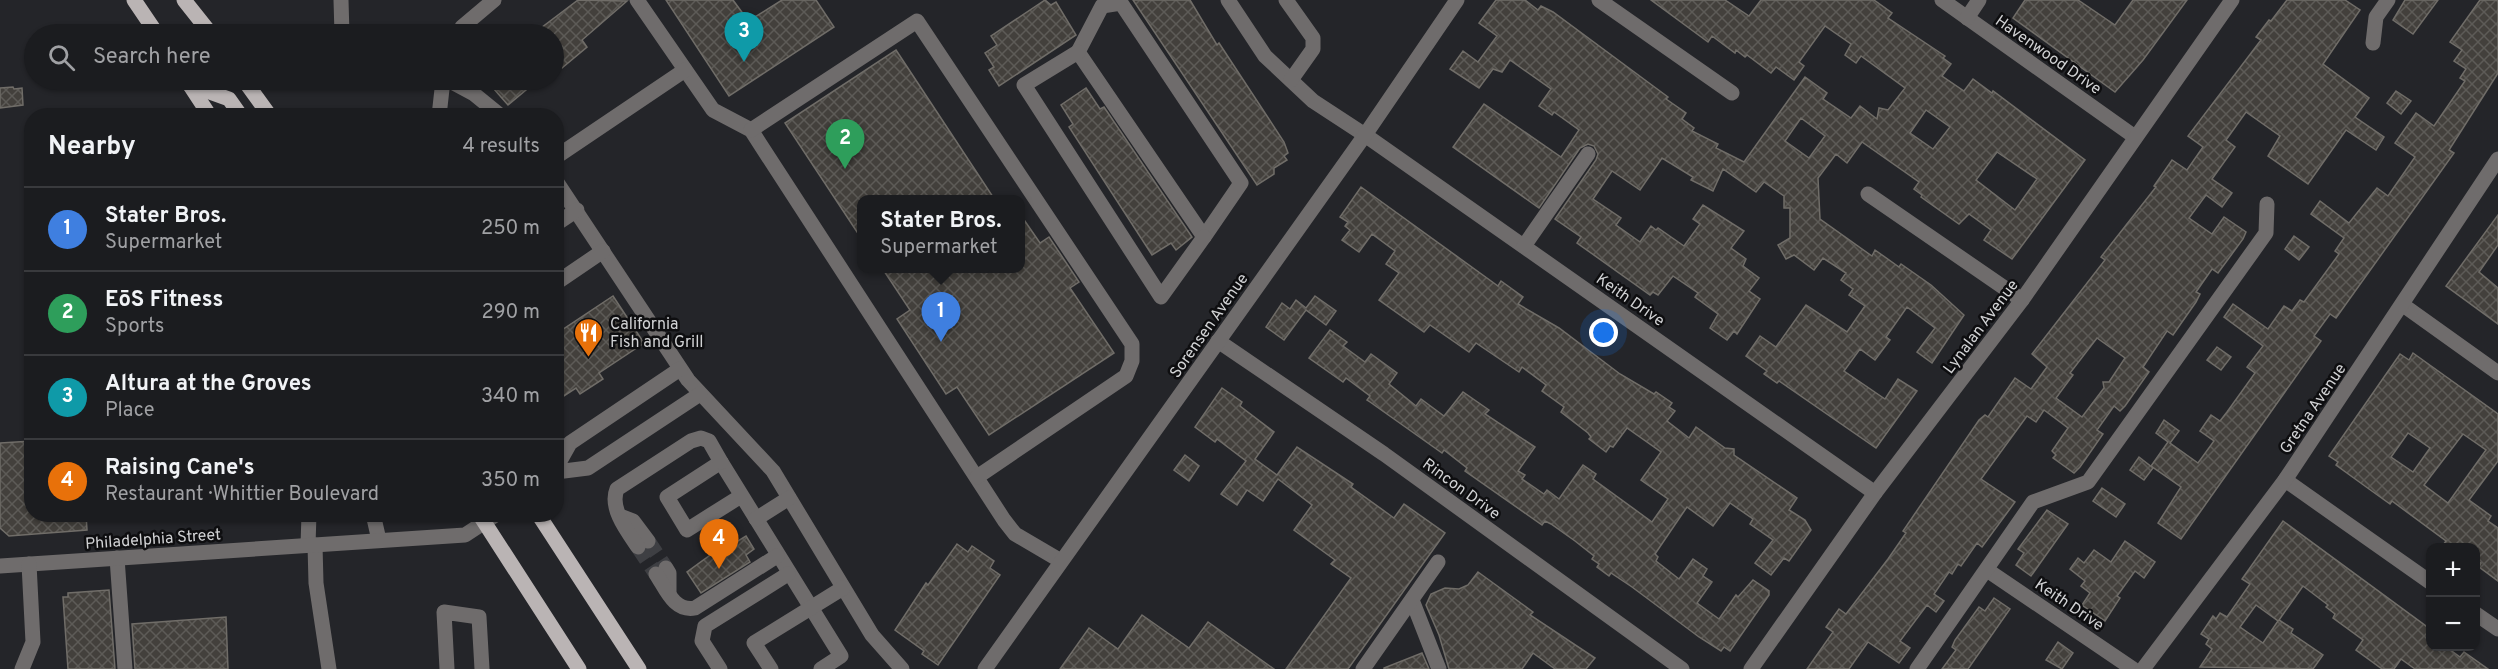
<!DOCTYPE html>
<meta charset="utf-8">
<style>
:root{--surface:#1b1c1f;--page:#242528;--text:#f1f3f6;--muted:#a0a1a4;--line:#393a3d;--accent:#bca0f2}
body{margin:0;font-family:Overpass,sans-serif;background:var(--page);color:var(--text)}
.controls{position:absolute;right:18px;bottom:18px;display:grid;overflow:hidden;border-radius:12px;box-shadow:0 2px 4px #0004}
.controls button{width:54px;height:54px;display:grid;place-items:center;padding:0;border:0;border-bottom:2px solid var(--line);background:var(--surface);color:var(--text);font:30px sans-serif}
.you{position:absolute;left:1604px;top:333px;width:21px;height:21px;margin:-15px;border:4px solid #fff;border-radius:50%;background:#1a73e8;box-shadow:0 0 0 9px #1a73e833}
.badge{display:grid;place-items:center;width:39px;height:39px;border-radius:50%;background:var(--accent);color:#fff;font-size:20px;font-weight:700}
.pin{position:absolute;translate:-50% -50px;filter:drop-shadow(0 2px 3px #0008)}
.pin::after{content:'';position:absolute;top:32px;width:21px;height:18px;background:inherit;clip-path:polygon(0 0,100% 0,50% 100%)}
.popup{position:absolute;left:857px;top:195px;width:168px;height:78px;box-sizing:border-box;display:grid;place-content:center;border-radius:12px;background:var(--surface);filter:drop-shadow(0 2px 4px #0005);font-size:20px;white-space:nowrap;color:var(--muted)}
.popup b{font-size:22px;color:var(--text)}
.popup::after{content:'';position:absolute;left:50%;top:100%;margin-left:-12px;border:12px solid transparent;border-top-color:var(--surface)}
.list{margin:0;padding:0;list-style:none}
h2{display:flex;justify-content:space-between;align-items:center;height:78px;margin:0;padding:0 24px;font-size:26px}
h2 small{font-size:20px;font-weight:400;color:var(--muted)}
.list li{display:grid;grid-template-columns:39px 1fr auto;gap:18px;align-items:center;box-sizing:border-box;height:84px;padding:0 24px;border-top:2px solid var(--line)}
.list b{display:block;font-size:22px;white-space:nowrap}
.list p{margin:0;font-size:20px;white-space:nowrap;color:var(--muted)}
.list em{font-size:20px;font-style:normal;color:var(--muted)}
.icon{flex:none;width:33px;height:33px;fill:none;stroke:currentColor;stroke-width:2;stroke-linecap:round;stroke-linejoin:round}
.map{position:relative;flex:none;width:2498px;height:669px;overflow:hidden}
.search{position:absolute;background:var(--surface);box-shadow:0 2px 4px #0004;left:24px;top:24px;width:540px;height:66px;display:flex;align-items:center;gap:15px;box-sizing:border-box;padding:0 21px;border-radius:33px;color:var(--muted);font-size:22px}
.panel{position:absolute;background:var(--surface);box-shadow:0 2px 4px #0004;left:24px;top:108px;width:540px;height:414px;border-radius:24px}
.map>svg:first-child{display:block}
.building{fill:url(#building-cross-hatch);stroke:#706d68;stroke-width:1.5;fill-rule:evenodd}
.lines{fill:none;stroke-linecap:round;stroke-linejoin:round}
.minor-tunnel{stroke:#3e3f43;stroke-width:15;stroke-dasharray:15 8;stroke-linecap:butt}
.minor{stroke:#6f6c6c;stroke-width:15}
.major{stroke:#bab4b4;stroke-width:15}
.labels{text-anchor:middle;stroke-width:5;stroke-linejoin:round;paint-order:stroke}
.street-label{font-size:16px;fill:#d1d2d4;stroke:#0e0e10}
.poi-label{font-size:16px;fill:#d1d2d4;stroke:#0e0e10;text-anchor:start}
</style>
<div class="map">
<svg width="2498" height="669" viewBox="0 0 2498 669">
<defs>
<pattern id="building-cross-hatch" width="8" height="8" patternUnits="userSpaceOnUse" patternTransform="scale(1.5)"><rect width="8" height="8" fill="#43403c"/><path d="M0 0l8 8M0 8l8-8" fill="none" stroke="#5d5b57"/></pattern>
</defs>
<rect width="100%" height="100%" fill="#242529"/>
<g class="building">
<polygon points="578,0 627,1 582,40 587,47 562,68 554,58 554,34 533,34"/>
<polygon points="666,0 733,0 744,15 755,17 782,0 816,0 834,27 729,96"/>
<polygon points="1045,0 1051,5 1056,2 1076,35 999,86 989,70 994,67 985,53 997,45 991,36"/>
<polygon points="1133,0 1190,0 1217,45 1219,43 1284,142 1288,153 1284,156 1287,160 1274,168 1274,174 1257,185"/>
<path d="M1496,0H1525L1538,10L1541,6L1553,12L1668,97L1666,99L1686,113L1682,119L1694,128L1692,131L1718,144L1716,148L1744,162L1805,77L1827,93L1823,99L1851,118L1860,106L1877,119L1879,108L1888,110L1905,88L1861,56L1856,63L1845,55L1851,44L1825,26L1799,62L1804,66L1794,80L1776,67L1771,73L1747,55L1745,57L1736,50L1735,53L1712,36L1708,42L1651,0H1725L1749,16L1761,0H1874L1892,13L1888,18L1945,56L1943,58L1951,64L1942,76L1964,91L1973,79L1992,93L1993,91L2085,160L2012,259L1984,240L1991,230L1969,214L1959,224L1921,197L1922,195L1914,189L1919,182L1862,142L1847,163L1836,154L1818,178L1820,219L1872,256L1875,250L1899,267L1901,264L1931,285L1964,315L1932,363L1917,352L1935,328L1907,307L1886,337L1890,340L1875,360L1860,349L1844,371L1885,399L1898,379L1917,391L1876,448L1779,381L1777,383L1764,374L1767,371L1746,356L1760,336L1776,347L1806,305L1847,332L1865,306L1849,295L1853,289L1841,280L1846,273L1823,258L1814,270L1794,255L1786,259L1778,245L1790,238V208H1784V196L1764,182L1756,192L1723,169L1713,191L1691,180L1693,177L1662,158L1640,190L1612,171L1593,199L1621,218L1616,225L1640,242L1651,226L1656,230L1658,228L1684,246L1700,224L1693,219L1703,205L1744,231L1731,248L1746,259L1743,266L1759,278L1749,291L1760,299L1737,334L1734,331L1727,340L1710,328L1718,314L1695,297L1698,293L1673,276L1658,295L1653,292L1650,295L1577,243L1581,237L1555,219L1596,160L1598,154L1594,146L1588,144L1580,148L1539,208L1453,147L1484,104L1561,157L1579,130L1554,112L1552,115L1539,106L1551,89L1510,60L1502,72L1493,69L1479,88L1450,69L1463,51L1478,62L1497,36L1479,23ZM1926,110L1950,127L1933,149L1910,133ZM1801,118L1825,136L1809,158L1785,141ZM1997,152L2037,179L2015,210L1976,180Z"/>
<polygon points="2025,0 2078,0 2115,25 2133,0 2187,0 2143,60 2115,92 2013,18"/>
<path d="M2287,0H2345L2360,10L2323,64L2369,98L2355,117L2384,137L2376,150L2346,130L2308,184L2268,156L2280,136L2246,112L2226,140L2235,147L2212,179L2232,193L2222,207L2206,195L2189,218L2212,234L2224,217L2246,232L2243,239L2218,273L2212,269L2196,292L2200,294L2196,302L2173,335L2167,331L2143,367L2149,372L2125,406L2120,411L2114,406L2097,430L2103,434L2080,467L2074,473L2053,458L2056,455L2052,451L2068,428L2044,410L2036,422L2027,416L1981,479L2015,502L1982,547L1977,543L1961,566L1958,564L1952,574L1949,572L1934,594L1944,601L1936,612L1927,605L1900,641L1910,648L1899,663L1868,642L1849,669H1807L1833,632L1826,627L1839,609L1846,614L1888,559L1906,533L1903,531L1979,420L1985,415L1988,417L2015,378L2031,389L2047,367L2032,354L2105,260L2101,257L2156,187L2154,186L2172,160L2187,170L2203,147L2188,136L2261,40L2256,37L2269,20L2271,21ZM2097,338L2125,358L2109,382H2103L2104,388L2082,417L2056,398L2073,375L2070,373Z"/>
<polygon points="2405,0 2438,0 2413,34 2393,20"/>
<polygon points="2480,0 2498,0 2498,73 2449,150 2454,153 2336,318 2330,314 2314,336 2321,341 2181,539 2158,523 2181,487 2151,466 2168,442 2156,433 2164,420 2179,431 2170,443 2198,463 2214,441 2200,431 2211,415 2220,421 2227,412 2255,373 2247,367 2263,346 2224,317 2233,304 2268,329 2284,306 2292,311 2300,300 2304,302 2339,254 2335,251 2344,238 2311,214 2320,201 2349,223 2377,188 2388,196 2415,157 2395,143 2416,113 2434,126 2465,81 2460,78 2466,69 2454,61 2462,50 2450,42"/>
<polygon points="896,50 995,200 861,200 861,238 785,123"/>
<polygon points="486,80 538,80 508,105"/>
<polygon points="13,87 14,89 22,88 23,105 0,108 0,88"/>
<polygon points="1086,88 1100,109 1104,107 1192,237 1176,250 1171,243 1152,255 1069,127 1073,124 1061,105"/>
<polygon points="2396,91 2411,101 2401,114 2387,103"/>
<polygon points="1361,187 1498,286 1501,281 1523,297 1518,304 1559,328 1620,374 1654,394 1656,392 1672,403 1669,407 1675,411 1667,421 1689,438 1696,427 1725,448 1734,449 1734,455 1797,498 1789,510 1805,520 1811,530 1789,561 1784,558 1771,575 1755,563 1773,540 1750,524 1753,519 1730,503 1713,526 1687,507 1655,554 1658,557 1656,561 1679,579 1693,559 1707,569 1703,576 1712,582 1697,603 1719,619 1736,595 1738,597 1753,580 1769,591 1769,595 1730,651 1724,647 1721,651 1699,637 1632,587 1611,573 1609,576 1597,567 1599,564 1592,559 1594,556 1575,541 1551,524 1545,521 1542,525 1465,471 1467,468 1444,450 1442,453 1370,402 1367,400 1370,396 1346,378 1343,382 1309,358 1330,330 1347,342 1343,346 1365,362 1371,354 1397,373 1389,384 1416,406 1421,399 1444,416 1463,392 1489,410 1485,414 1535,447 1518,471 1525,475 1522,479 1544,494 1547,490 1559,499 1583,465 1596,474 1593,479 1652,522 1668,499 1641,480 1661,452 1627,428 1613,447 1610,446 1606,452 1589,439 1591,437 1588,433 1561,412 1564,407 1542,391 1546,385 1522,367 1519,372 1476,343 1469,352 1430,325 1424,332 1379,300 1399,273 1386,264 1395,251 1372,234 1359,252 1342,240 1350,230 1345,226 1348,222 1340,217"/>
<polygon points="1020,214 1040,243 1049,237 1079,282 1070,288 1114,353 989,435 957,387 946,394 897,319 910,310 882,268 1020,268"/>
<polygon points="2498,215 2498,245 2479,272 2498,288 2498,324 2446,286"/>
<polygon points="2294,236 2309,247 2299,260 2285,249"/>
<polygon points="613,296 644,343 599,373 603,379 580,394 576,388 556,401 556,334"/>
<polygon points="1315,296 1336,311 1326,325 1306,310 1284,340 1266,327 1282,303 1290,309 1296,300 1306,308"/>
<polygon points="2217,347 2231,357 2221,370 2207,360"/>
<path d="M2413,353L2498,414V461L2469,500L2491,516L2488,521L2498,528V581L2479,567L2481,563L2475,560V548H2441L2446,541L2392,501L2390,504L2369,489L2336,465L2338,462L2329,456L2400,354L2409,360ZM2408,433L2430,448L2413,472L2391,457ZM2463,434L2486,450L2448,503L2424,485Z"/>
<polygon points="1222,388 1242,402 1240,406 1274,432 1255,459 1277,475 1297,447 1353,484 1351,487 1394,518 1404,504 1445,533 1348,669 1286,669 1351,578 1331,564 1335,560 1294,530 1312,505 1278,479 1263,501 1247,490 1237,505 1221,494 1246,461 1217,439 1215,442 1195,427"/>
<polygon points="32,441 32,514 86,514 87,530 9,536 0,528 0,443"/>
<polygon points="1185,455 1199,466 1189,481 1174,470"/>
<polygon points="2139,457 2153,468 2144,480 2130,470"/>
<polygon points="2102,488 2125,504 2116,517 2093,501"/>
<polygon points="2047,510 2068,524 2031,576 2016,565 2024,553 2018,549"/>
<path d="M2283,521L2430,629V646H2445L2460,657L2464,652L2488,669H2415L2401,659L2394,669H2382L2356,650L2363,640L2333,618L2335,614L2326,607L2328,605L2303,586L2279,620L2293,629L2291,633L2323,655L2313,669L2200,667L2212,649L2206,644L2209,639L2201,634L2213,616L2216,619L2220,613L2227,617L2250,584L2242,579ZM2256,605L2278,621L2263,643L2240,627Z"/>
<polygon points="746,536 754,549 746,555 750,562 701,593 687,572 731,540 733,544"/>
<polygon points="2125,541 2155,562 2144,578 2135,571 2117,596 2120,598 2105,621 2082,605 2090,593 2081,586 2085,581 2070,569 2078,558 2084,563 2094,550 2111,562"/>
<polygon points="957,544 968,552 972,546 994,561 990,568 1000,575 938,665 922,654 924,651 895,630 926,583 928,585"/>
<polygon points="1478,572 1533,612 1530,615 1595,658 1586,669 1555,669 1533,653 1522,669 1449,669 1439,635 1426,605 1431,594 1445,588 1459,589 1468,585"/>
<polygon points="109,590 115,669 68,669 63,597 68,597 68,593"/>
<polygon points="1994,598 2010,609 1968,669 1942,669 1956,650 1952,647 1955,640 1979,607 1985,611"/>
<polygon points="1142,615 1189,648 1208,622 1274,669 1060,669 1089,628 1118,649"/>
<polygon points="226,617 228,669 135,669 132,624"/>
<polygon points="2058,642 2073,653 2062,669 2046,660"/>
<polygon points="1422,653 1429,669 1384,669 1384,668"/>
</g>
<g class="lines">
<g class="minor-tunnel">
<polyline points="648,541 666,568"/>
<polyline points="638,547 656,574"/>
</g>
<g class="minor">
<polyline points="341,0 342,34"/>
<polyline points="637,0 713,110 751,130 760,144 1004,520 1015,534 1061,561"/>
<polyline points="1228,0 1265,56 1313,101 1365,135 1875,493"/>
<polyline points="1286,0 1313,38 1313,49 1291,80"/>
<polyline points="1599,0 1732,93"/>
<polyline points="1942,0 2135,137"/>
<polygon points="1121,3 1241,183 1204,237 1078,52 1102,6"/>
<polyline points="1967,18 1979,0"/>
<polyline points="459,34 462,27 494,0"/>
<polyline points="2373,43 2376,17 2388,0"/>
<polyline points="1078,52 1024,85 1161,297 1204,237"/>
<polyline points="448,80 474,94 501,116"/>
<polyline points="439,116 443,80"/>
<polyline points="751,130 917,21 1132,344 1132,361 1126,376 977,477"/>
<polyline points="556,157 685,70"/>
<polyline points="556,181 688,380 773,471 872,635 902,669"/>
<polyline points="1868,194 2022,300"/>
<polyline points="556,224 577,210"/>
<polyline points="1524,246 1588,154"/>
<polyline points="556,283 603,251"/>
<polyline points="2403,305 2498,373"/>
<polyline points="1218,341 1384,454 1682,669"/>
<polyline points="556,468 570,443 680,369"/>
<polyline points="556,472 588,468 700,394"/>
<polyline points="2285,480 2430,582"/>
<polyline points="741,496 687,530 667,497 721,462 841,656 821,669"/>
<polyline points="373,514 379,540"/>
<polyline points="620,516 633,521 648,541"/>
<polyline points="756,519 789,498"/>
<polyline points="308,545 309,514"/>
<polyline points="315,545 316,583 329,669"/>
<path d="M638,547C627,531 609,508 617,489L691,441L701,438L709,441L721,462"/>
<polyline points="117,558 125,669"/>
<polyline points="0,566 465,535 497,514"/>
<polyline points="666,568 669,573 669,594"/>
<polyline points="1987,570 2133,669"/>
<path d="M656,574C666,589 674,612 695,608L777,556"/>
<polyline points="1412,600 1439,669"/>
<polyline points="2476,614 2498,629"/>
<polyline points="22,669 33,642 29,564"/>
<polyline points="447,669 444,612 479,617 482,669"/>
<polyline points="720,669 702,641 705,626 788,574"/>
<polyline points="771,669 754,643 843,588"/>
<polyline points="985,669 1365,135 1457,0"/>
<polyline points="1363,669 1438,562"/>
<polyline points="1751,669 1875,493 2022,300 2232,0"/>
<polyline points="1917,669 2033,502 2088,482 2266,233 2267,204"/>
<polyline points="2143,669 2285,480 2498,159"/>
</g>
<g class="major">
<polyline points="134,0 157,34"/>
<polyline points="184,0 211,34"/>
<polyline points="244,80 270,116"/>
<polyline points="189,84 210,116"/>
<polyline points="190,85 229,99 241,116"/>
<polyline points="479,514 579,669"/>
<polyline points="538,514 639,669"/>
</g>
</g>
<defs>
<symbol id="restaurant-pin" viewBox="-11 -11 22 30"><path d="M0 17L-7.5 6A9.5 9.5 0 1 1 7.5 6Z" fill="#e8710a" stroke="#0e0e10"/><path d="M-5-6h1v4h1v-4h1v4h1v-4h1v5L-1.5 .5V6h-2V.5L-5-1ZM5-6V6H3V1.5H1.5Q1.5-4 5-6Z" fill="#fff"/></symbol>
</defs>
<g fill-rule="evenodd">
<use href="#restaurant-pin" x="572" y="316" width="33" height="45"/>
</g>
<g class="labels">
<g class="street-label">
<text transform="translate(2049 54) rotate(35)" y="6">Havenwood Drive</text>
<text transform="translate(1631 299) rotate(35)" y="6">Keith Drive</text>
<text transform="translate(1208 325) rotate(-55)" y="6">Sorensen Avenue</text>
<text transform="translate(1980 326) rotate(-53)" y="6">Lynalan Avenue</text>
<text transform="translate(2312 408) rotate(-56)" y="6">Gretna Avenue</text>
<text transform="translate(1462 488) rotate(36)" y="6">Rincon Drive</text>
<text transform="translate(153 538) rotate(-4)" y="6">Philadelphia Street</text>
<text transform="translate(2070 604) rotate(34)" y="6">Keith Drive</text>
</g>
<g class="poi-label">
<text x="610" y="329">California<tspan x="610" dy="18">Fish and Grill</tspan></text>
</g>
</g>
</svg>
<div class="controls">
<button>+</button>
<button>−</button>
</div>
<div class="you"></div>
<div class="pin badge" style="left:941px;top:342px;background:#3f7fe0">1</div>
<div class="popup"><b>Stater Bros.</b>Supermarket</div>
<div class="pin badge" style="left:845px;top:169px;background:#2e9e5b">2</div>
<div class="pin badge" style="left:744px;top:62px;background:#0f9aa8">3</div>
<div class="pin badge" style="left:719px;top:569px;background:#e8710a">4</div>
<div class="search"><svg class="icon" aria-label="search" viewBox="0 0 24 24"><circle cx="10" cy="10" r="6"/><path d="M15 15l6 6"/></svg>Search here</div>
<section class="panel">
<h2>Nearby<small>4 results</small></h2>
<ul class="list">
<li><span class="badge" style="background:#3f7fe0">1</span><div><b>Stater Bros.</b><p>Supermarket</p></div><em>250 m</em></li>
<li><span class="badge" style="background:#2e9e5b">2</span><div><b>EōS Fitness</b><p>Sports</p></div><em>290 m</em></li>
<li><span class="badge" style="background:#0f9aa8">3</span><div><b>Altura at the Groves</b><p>Place</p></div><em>340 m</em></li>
<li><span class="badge" style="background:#e8710a">4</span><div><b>Raising Cane's</b><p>Restaurant · Whittier Boulevard</p></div><em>350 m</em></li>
</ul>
</section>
</div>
